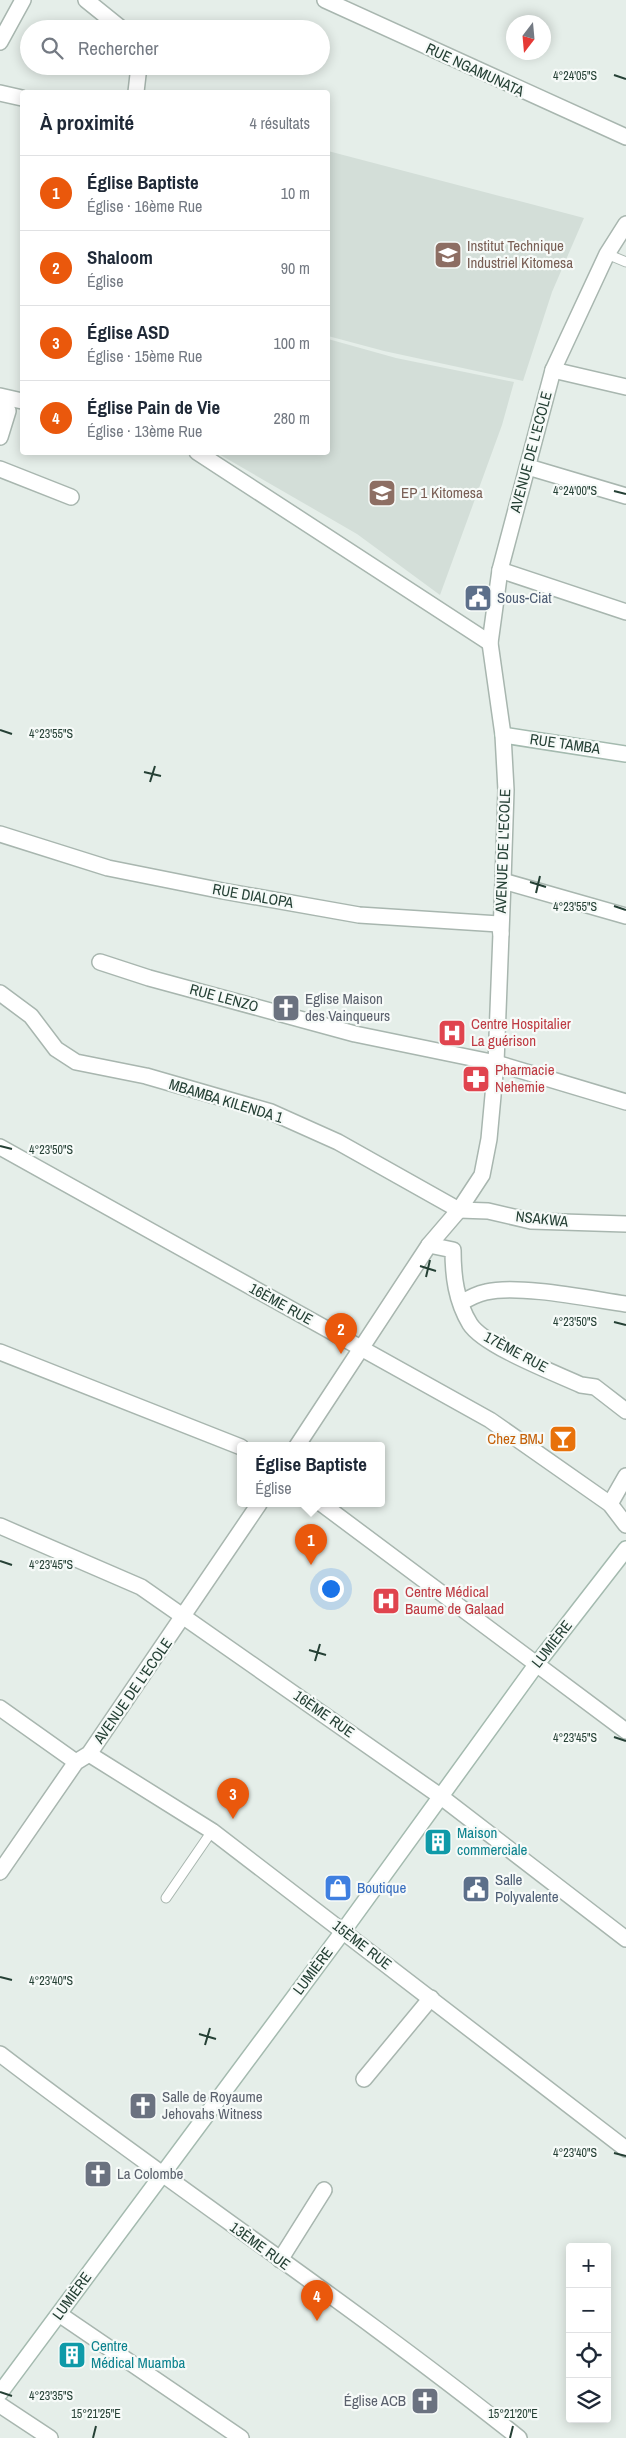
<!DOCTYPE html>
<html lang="fr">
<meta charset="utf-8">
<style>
:root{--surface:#fff;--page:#f2f2f3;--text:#1f2937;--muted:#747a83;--line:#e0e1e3;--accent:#ea580c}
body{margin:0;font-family:"Archivo Narrow",sans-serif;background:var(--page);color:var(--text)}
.controls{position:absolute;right:15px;bottom:15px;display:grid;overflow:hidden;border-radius:5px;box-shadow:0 2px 12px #0003}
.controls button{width:45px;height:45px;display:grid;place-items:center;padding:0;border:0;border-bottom:1px solid var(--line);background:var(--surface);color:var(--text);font:25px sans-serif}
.compass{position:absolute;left:506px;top:15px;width:45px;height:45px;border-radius:50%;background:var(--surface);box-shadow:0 2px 12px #0003;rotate:196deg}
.you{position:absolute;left:330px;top:1588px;width:18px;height:18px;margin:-12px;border:4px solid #fff;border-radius:50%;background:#1a73e8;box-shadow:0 0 0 8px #1a73e833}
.badge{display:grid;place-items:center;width:32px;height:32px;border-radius:50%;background:var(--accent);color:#fff;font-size:16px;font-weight:700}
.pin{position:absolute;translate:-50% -41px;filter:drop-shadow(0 1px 2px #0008)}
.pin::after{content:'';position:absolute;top:26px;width:18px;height:15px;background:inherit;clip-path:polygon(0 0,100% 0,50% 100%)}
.popup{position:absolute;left:237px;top:1442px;width:148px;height:65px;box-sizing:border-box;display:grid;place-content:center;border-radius:5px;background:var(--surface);filter:drop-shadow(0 1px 4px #0005);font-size:16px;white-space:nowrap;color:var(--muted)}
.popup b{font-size:19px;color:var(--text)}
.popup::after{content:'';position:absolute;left:50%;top:100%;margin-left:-10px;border:10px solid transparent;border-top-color:var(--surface)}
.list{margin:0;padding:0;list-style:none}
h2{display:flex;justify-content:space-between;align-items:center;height:65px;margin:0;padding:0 20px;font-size:21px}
h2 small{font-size:16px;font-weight:400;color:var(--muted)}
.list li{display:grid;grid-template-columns:32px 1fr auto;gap:15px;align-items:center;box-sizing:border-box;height:75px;padding:0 20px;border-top:1px solid var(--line)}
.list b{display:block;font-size:19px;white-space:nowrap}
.list p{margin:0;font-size:16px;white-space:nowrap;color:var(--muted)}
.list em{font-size:16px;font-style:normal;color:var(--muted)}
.icon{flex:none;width:28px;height:28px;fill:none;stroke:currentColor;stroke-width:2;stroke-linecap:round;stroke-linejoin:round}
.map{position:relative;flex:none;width:626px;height:2438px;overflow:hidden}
.search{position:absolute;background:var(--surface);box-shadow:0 2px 12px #0003;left:20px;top:20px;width:310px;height:55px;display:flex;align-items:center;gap:12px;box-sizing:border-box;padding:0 18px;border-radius:28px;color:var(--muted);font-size:19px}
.panel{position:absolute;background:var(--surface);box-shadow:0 2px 12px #0003;left:20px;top:90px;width:310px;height:365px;border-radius:5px}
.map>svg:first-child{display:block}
.built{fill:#d3ded8}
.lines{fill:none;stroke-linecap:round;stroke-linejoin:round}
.lane-casing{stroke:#a8b6af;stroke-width:11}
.street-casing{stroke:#a8b6af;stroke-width:18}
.secondary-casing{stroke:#a4baaf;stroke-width:18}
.lane{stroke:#fff;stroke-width:9}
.street{stroke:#fff;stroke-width:15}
.secondary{stroke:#fff;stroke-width:15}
.ticks{fill:none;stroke:#254035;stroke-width:2}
.labels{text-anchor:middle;stroke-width:4.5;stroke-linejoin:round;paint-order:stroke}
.street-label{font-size:15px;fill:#254035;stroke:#f6faf8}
.education-label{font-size:15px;fill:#785e54;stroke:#f6faf8;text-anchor:start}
.service-label{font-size:15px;fill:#4e5e75;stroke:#f6faf8;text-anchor:start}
.worship-label{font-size:15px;fill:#5b616d;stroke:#f6faf8;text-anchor:start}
.health-label{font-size:15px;fill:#be3a42;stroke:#f6faf8;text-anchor:start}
.food-label{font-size:15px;fill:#c56008;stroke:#f6faf8;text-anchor:end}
.culture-label{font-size:15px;fill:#0d838f;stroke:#f6faf8;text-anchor:start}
.shop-label{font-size:15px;fill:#366cbe;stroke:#f6faf8;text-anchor:start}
.ticks-label{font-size:12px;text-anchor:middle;fill:#254035;stroke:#f6faf8;stroke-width:4.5;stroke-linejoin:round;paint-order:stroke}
</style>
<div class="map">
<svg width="626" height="2438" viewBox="0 0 626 2438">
<rect width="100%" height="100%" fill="#e5eee9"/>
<g class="built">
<polygon points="328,151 584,218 552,292 523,381 384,351 328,336"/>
<polygon points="328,339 396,358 514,382 502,425 440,595 357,534 217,453 328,452"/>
</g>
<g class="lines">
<defs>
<g id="lane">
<polyline points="607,254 626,262"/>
<polyline points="166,1898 212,1831"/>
</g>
<g id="street">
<polyline points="86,0 122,29"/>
<polyline points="325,0 626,137"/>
<polyline points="0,42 23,0"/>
<polyline points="136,92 139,66"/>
<polyline points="0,93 22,98"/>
<polyline points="553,370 626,387"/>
<polyline points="0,396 22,401"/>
<polyline points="0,397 8,411 0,437"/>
<polyline points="197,452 490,643"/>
<polyline points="528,467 626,496"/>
<polyline points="0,469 71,497"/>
<polyline points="500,570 626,612"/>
<polyline points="0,834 108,868 223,891 359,915 499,924 501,934"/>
<polyline points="503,881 626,916"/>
<polyline points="100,962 149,978 355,1034 496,1063 626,1102"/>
<polyline points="0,993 31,1016 56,1049 76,1062 146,1076 271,1112 338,1142 459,1210 488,1211 531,1221 626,1224"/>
<polyline points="0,1147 490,1420 610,1504 626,1525"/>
<path d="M429,1245L453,1250C453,1276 456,1301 470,1324C484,1346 555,1373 581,1385L595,1387L626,1411"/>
<path d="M461,1303C469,1298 477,1294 486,1292C518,1284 591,1299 626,1304"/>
<polyline points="0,1352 241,1447"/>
<polyline points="297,1446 429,1245 459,1210 482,1175 489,1139 496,1063 503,881 506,790 503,735 490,643 500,570 553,370 607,254 626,224"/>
<polyline points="322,1504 626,1731"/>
<polyline points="610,1504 626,1476"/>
<polyline points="0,1526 141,1587 440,1796 626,1939"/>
<polyline points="0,1708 76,1762"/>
<polyline points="89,1754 212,1831 626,2149"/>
<polyline points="0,1872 76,1762 89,1754 259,1504"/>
<path d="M0,2054C171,2185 351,2304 519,2438"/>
<polyline points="364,2079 431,1998"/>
<polyline points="280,2260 324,2190"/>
<polyline points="59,2314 241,2438"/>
<polyline points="0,2405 50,2438"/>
</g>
<g id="secondary">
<polyline points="503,735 626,754"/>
<polyline points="0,2393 344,1930 536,1665 626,1549"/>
</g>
</defs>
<use href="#lane" class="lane-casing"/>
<use href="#street" class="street-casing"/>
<use href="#secondary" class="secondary-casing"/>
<use href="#lane" class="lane"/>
<use href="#street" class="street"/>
<use href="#secondary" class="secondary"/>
</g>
<path class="ticks" d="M614,75L626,79M614,491L626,494M0,730L12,734M144,772L161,776M150,782L155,766M530,882L546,887M536,893L540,876M614,906L626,910M0,1146L12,1149M420,1266L436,1271M426,1277L430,1260M614,1322L626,1325M0,1561L12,1565M309,1650L326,1655M315,1661L320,1644M614,1737L626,1741M0,1977L12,1980M199,2034L216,2039M205,2045L210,2028M614,2153L626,2156M0,2392L12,2396M93,2438L96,2426M510,2438L513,2426"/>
<defs>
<symbol id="school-square" viewBox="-11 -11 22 22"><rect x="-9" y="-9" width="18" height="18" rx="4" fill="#8d6e63" stroke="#f6faf8"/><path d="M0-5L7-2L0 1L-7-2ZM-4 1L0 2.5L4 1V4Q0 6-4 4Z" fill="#fff"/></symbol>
<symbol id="civic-square" viewBox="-11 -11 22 22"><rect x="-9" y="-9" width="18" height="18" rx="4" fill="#5c6f8a" stroke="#f6faf8"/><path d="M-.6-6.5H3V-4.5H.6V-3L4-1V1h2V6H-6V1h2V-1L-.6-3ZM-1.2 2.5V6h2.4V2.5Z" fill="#fff"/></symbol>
<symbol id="church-square" viewBox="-11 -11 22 22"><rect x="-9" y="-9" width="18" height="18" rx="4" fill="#6b7280" stroke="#f6faf8"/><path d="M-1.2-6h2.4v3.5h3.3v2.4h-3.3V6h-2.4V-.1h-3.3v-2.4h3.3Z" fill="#fff"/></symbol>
<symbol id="hospital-square" viewBox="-11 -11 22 22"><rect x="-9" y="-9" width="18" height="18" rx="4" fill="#e0444e" stroke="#f6faf8"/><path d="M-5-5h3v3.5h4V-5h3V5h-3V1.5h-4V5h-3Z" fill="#fff"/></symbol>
<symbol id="pharmacy-square" viewBox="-11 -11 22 22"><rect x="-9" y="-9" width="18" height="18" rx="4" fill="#e0444e" stroke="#f6faf8"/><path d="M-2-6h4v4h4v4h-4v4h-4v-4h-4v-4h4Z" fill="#fff"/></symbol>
<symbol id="bar-square" viewBox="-11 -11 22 22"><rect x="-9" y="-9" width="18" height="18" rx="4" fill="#e8710a" stroke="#f6faf8"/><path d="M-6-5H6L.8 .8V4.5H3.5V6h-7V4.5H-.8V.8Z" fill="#fff"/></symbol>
<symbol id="building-square" viewBox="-11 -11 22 22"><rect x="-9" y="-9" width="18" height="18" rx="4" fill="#0f9aa8" stroke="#f6faf8"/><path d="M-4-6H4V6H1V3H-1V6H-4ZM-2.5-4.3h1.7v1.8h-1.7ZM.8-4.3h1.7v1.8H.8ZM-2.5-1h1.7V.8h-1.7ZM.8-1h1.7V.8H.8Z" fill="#fff"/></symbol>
<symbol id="shop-square" viewBox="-11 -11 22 22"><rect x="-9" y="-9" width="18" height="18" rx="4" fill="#3f7fe0" stroke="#f6faf8"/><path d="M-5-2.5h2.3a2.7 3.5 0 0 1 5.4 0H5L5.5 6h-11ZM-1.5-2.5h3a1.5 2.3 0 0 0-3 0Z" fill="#fff"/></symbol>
</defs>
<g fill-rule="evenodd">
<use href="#school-square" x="432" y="239" width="32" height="32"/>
<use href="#school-square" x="366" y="477" width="32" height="32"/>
<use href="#civic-square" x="462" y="582" width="32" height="32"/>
<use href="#church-square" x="270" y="992" width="32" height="32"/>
<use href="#hospital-square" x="436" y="1017" width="32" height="32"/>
<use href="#pharmacy-square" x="460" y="1063" width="32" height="32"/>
<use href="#bar-square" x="547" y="1423" width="32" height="32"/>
<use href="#hospital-square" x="370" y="1585" width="32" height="32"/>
<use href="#building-square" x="422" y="1826" width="32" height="32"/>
<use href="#shop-square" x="322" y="1872" width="32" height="32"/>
<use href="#civic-square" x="460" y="1873" width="32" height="32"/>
<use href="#church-square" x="127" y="2090" width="32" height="32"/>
<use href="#church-square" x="82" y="2158" width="32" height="32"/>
<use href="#building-square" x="56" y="2339" width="32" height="32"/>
<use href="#church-square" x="409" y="2385" width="32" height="32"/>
</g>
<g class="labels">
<g class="street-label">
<text transform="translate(475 70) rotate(25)" y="5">RUE NGAMUNATA</text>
<text transform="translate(531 452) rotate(-75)" y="5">AVENUE DE L'ECOLE</text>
<text transform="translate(565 744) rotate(8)" y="5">RUE TAMBA</text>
<text transform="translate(503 851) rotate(-88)" y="5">AVENUE DE L'ECOLE</text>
<text transform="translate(253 896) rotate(10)" y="5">RUE DIALOPA</text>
<text transform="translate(224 998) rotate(15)" y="5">RUE LENZO</text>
<text transform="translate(226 1101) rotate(17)" y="5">MBAMBA KILENDA 1</text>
<text transform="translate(542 1219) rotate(6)" y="5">NSAKWA</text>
<text transform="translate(281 1304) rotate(29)" y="5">16ÈME RUE</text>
<text transform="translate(516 1352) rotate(28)" y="5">17ÈME RUE</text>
<text transform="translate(552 1644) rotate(-52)" y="5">LUMIÈRE</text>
<text transform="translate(133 1691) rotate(-55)" y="5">AVENUE DE L'ECOLE</text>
<text transform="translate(324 1714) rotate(35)" y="5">16ÈME RUE</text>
<text transform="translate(362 1945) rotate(38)" y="5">15ÈME RUE</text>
<text transform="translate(313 1971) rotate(-53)" y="5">LUMIÈRE</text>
<text transform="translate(260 2246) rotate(36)" y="5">13ÈME RUE</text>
<text transform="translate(72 2296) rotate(-54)" y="5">LUMIÈRE</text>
</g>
<g class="education-label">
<text x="467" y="251">Institut Technique<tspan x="467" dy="17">Industriel Kitomesa</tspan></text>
<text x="401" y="498">EP 1 Kitomesa</text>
</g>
<g class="service-label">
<text x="497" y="603">Sous-Ciat</text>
<text x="495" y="1885">Salle<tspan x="495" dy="17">Polyvalente</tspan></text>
</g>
<g class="worship-label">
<text x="305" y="1004">Eglise Maison<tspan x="305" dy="17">des Vainqueurs</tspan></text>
<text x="162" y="2102">Salle de Royaume<tspan x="162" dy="17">Jehovahs Witness</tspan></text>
<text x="117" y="2179">La Colombe</text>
<text x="406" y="2406" text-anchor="end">Église ACB</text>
</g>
<g class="health-label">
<text x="471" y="1029">Centre Hospitalier<tspan x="471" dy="17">La guérison</tspan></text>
<text x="495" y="1075">Pharmacie<tspan x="495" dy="17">Nehemie</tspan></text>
<text x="405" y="1597">Centre Médical<tspan x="405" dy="17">Baume de Galaad</tspan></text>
</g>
<g class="food-label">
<text x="544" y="1444">Chez BMJ</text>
</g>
<g class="culture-label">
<text x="457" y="1838">Maison<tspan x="457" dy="17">commerciale</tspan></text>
<text x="91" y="2351">Centre<tspan x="91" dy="17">Médical Muamba</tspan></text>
</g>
<g class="shop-label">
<text x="357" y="1893">Boutique</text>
</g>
</g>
<g class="ticks-label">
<text x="575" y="80">4°24'05"S</text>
<text x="575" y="495">4°24'00"S</text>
<text x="51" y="738">4°23'55"S</text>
<text x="575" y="911">4°23'55"S</text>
<text x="51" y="1154">4°23'50"S</text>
<text x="575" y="1326">4°23'50"S</text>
<text x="51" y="1569">4°23'45"S</text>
<text x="575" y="1742">4°23'45"S</text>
<text x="51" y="1985">4°23'40"S</text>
<text x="575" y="2157">4°23'40"S</text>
<text x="51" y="2400">4°23'35"S</text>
<text x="96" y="2418">15°21'25"E</text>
<text x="513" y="2418">15°21'20"E</text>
</g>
</svg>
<div class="controls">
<button>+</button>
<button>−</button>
<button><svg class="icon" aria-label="locate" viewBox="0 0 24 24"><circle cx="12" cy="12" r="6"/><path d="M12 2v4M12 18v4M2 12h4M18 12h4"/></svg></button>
<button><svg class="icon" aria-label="layers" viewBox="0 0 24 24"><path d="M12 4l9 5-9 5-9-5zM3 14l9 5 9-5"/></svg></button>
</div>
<svg class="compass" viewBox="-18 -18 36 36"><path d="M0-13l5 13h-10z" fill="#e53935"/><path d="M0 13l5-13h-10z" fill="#747a83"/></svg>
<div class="you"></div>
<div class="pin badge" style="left:311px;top:1565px">1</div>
<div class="popup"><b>Église Baptiste</b>Église</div>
<div class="pin badge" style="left:341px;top:1354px">2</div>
<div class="pin badge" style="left:233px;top:1819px">3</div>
<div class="pin badge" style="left:317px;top:2321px">4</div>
<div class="search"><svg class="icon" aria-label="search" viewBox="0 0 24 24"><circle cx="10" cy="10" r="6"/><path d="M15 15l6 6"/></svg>Rechercher</div>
<section class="panel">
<h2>À proximité<small>4 résultats</small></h2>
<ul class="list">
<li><span class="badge">1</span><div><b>Église Baptiste</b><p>Église · 16ème Rue</p></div><em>10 m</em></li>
<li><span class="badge">2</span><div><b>Shaloom</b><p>Église</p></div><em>90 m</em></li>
<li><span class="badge">3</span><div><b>Église ASD</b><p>Église · 15ème Rue</p></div><em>100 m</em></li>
<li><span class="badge">4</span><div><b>Église Pain de Vie</b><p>Église · 13ème Rue</p></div><em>280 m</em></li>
</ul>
</section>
</div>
